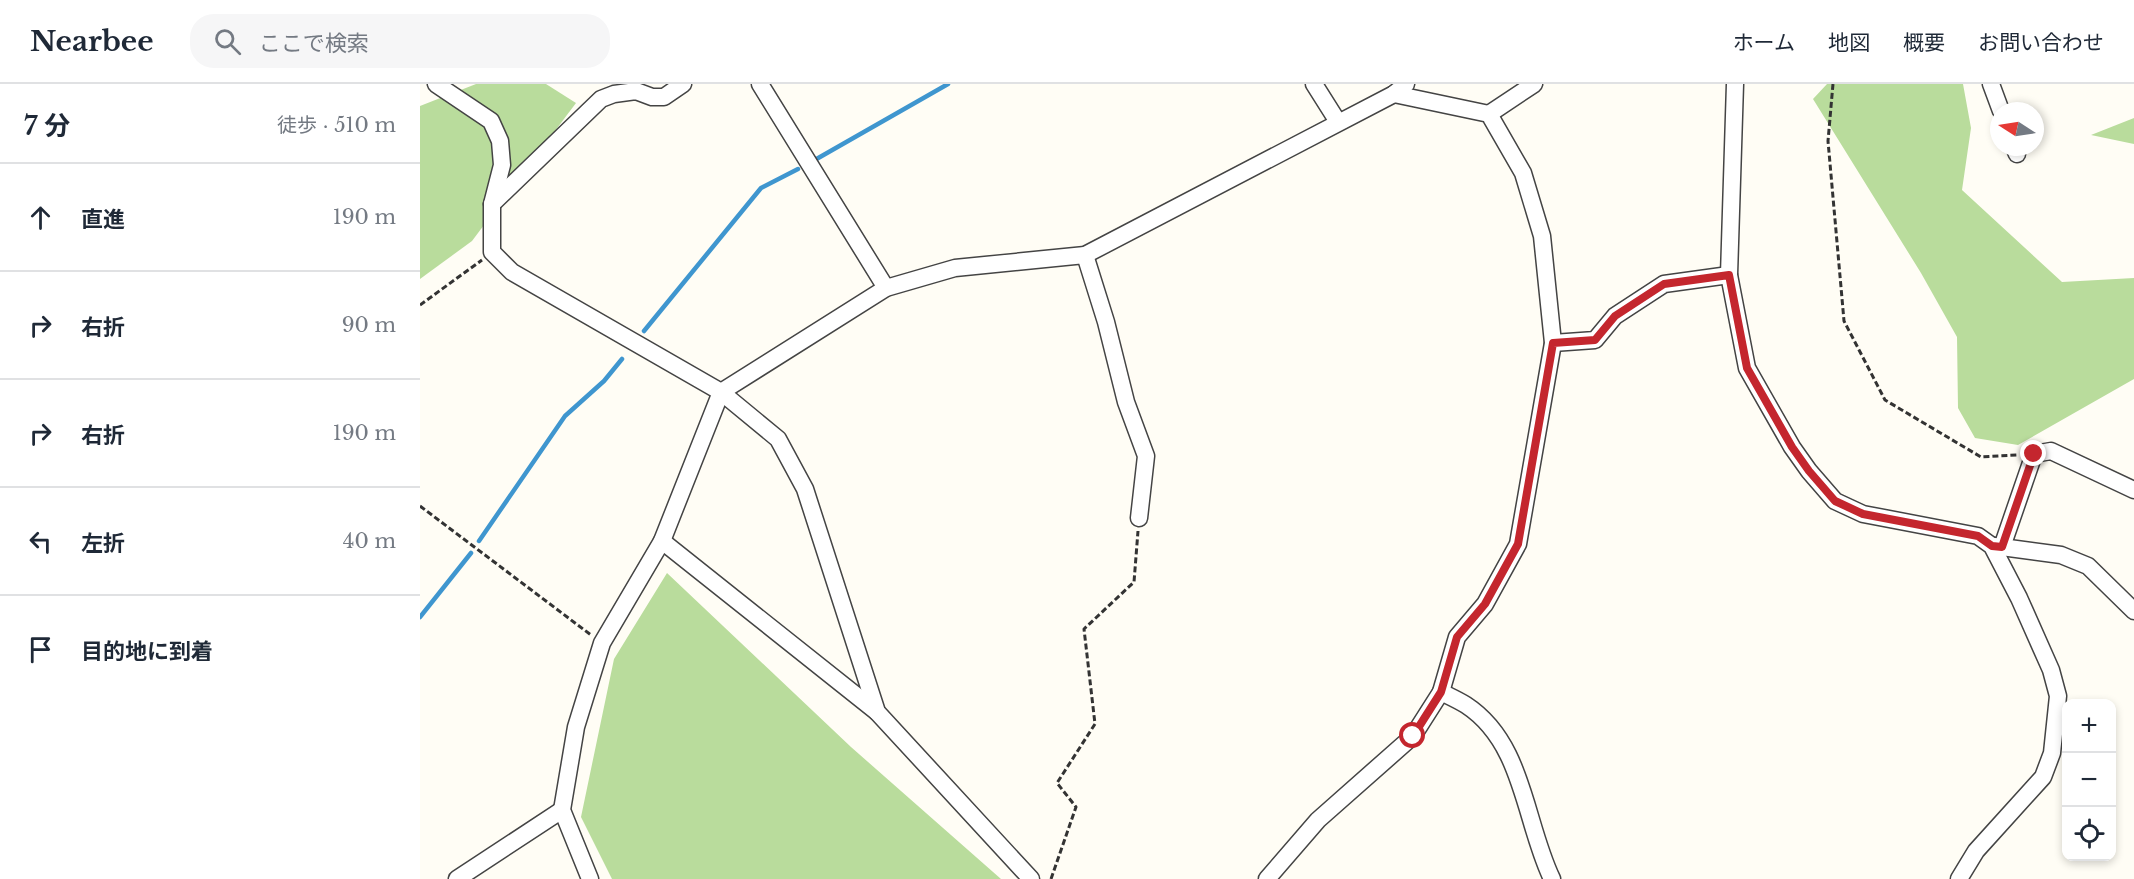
<!DOCTYPE html>
<html lang="ja">
<meta charset="utf-8">
<style>
:root{--surface:#fff;--page:#f6f6f7;--text:#1f2937;--muted:#747a83;--line:#e0e1e3}
body{margin:0;font-family:"Libre Baskerville","Noto Sans JP",serif;background:var(--page);color:var(--text)}
.controls{position:absolute;right:18px;bottom:18px;display:grid;overflow:hidden;border-radius:12px;box-shadow:0 3px 9px #0003}
.controls button{width:54px;height:54px;display:grid;place-items:center;padding:0;border:0;border-bottom:2px solid var(--line);background:var(--surface);color:var(--text);font:30px sans-serif}
.compass{position:absolute;left:1570px;top:18px;width:54px;height:54px;border-radius:50%;background:var(--surface);box-shadow:0 3px 9px #0003;rotate:282deg}
.stop{position:absolute;width:18px;height:18px;margin:-14px;border:4px solid #c4262e;border-radius:50%;background:#fff}
.stop.end{background:#c4262e;border-color:#fff;box-shadow:0 2px 6px #0008}
.list{margin:0;padding:0;list-style:none}
h2{display:flex;justify-content:space-between;align-items:center;height:78px;margin:0;padding:0 24px;font-size:26px}
h2 small{font-size:20px;font-weight:400;color:var(--muted)}
.list li{display:grid;grid-template-columns:39px 1fr auto;gap:18px;align-items:center;box-sizing:border-box;height:108px;padding:0 24px;border-top:2px solid var(--line)}
.list b{display:block;font-size:22px;white-space:nowrap}
.list em{font-size:20px;font-style:normal;color:var(--muted)}
.icon{flex:none;width:33px;height:33px;fill:none;stroke:currentColor;stroke-width:2;stroke-linecap:round;stroke-linejoin:round}
.map{position:relative;flex:none;width:1714px;height:795px;overflow:hidden}
header{display:flex;align-items:center;gap:36px;box-sizing:border-box;height:84px;padding:0 30px;background:var(--surface);border-bottom:2px solid var(--line)}
header strong{font-size:28px}
nav{display:flex;gap:33px;margin-inline-start:auto;font-size:21px}
.search{width:420px;height:54px;background:var(--page);display:flex;align-items:center;gap:15px;box-sizing:border-box;padding:0 21px;border-radius:24px;color:var(--muted);font-size:22px}
main{display:flex}
aside{flex:1;background:var(--surface)}
.map>svg:first-child{display:block}
.forest{fill:#b9dc9c}
.lines{fill:none;stroke-linecap:round;stroke-linejoin:round}
.stream{stroke:#3f96cf;stroke-width:4.5}
.minor-casing{stroke:#444;stroke-width:19}
.path{stroke:#333;stroke-width:3;stroke-dasharray:6 3;stroke-linecap:butt}
.minor{stroke:#fff;stroke-width:16}
.route{stroke:#c4262e;stroke-width:8}
</style>
<header>
<strong>Nearbee</strong>
<div class="search"><svg class="icon" aria-label="search" viewBox="0 0 24 24"><circle cx="10" cy="10" r="6"/><path d="M15 15l6 6"/></svg>ここで検索</div>
<nav><a>ホーム</a><a>地図</a><a>概要</a><a>お問い合わせ</a></nav>
</header>
<main>
<aside>
<h2>7 分<small>徒歩 · 510 m</small></h2>
<ul class="list">
<li><svg class="icon" aria-label="ahead" viewBox="0 0 24 24"><path d="M12 20V5M6 11l6-6 6 6"/></svg><div><b>直進</b></div><em>190 m</em></li>
<li><svg class="icon" aria-label="right" viewBox="0 0 24 24"><path d="M7 20v-9h11M14 6l5 5-5 5"/></svg><div><b>右折</b></div><em>90 m</em></li>
<li><svg class="icon" aria-label="right" viewBox="0 0 24 24"><path d="M7 20v-9h11M14 6l5 5-5 5"/></svg><div><b>右折</b></div><em>190 m</em></li>
<li><svg class="icon" aria-label="left" viewBox="0 0 24 24"><path d="M17 20v-9H6M10 6l-5 5 5 5"/></svg><div><b>左折</b></div><em>40 m</em></li>
<li><svg class="icon" aria-label="arrive" viewBox="0 0 24 24"><path d="M6 21V4h12l-3 4 3 4H6"/></svg><div><b>目的地に到着</b></div></li>
</ul>
</aside>
<div class="map">
<svg width="1714" height="795" viewBox="0 0 1714 795">
<rect width="100%" height="100%" fill="#fffdf5"/>
<g class="forest">
<polygon points="56,0 126,0 156,19 52,157 0,195 0,22"/>
<polygon points="1407,0 1543,0 1551,44 1542,106 1642,198 1714,194 1714,295 1598,361 1555,354 1538,324 1537,253 1501,189 1393,15"/>
<polygon points="1714,34 1714,60 1671,51"/>
<polygon points="247,489 431,663 581,795 192,795 161,733 194,575"/>
</g>
<g class="lines">
<g class="stream">
<polyline points="393,77 528,0"/>
<polyline points="224,247 341,104 378,85"/>
<polyline points="59,457 145,332 184,297 202,275"/>
<polyline points="0,533 51,469"/>
</g>
<defs>
<g id="minor">
<polyline points="16,0 71,37 80,57 82,81 72,120 72,168 92,188 301,308 358,355 385,405 457,628 611,795"/>
<polyline points="340,0 466,204"/>
<polyline points="894,0 918,38"/>
<polyline points="1315,0 1309,191 1327,284 1372,363 1389,387 1415,417 1443,430 1558,452 1572,462 1599,514 1631,586 1638,612 1632,669 1623,693 1556,767 1539,795"/>
<polyline points="1571,0 1581,27"/>
<polyline points="1069,30 1114,0"/>
<polyline points="1594,63 1597,70"/>
<polyline points="72,120 181,15 194,10 216,7 232,13 244,13 263,0"/>
<polyline points="665,171 686,238 706,318 726,372 719,434"/>
<polyline points="1133,259 1175,256 1195,232 1244,200 1309,191"/>
<polyline points="242,457 457,628"/>
<polyline points="1574,462 1641,471 1668,482 1714,527"/>
<polyline points="1582,463 1614,370 1631,367 1714,406"/>
<path d="M1021,608C1029,612 1038,616 1046,621C1104,659 1104,737 1132,795"/>
<polyline points="37,795 142,726"/>
<polyline points="170,795 142,726 156,643 182,559 242,457 301,308 466,204 535,184 665,171 974,10 986,0"/>
<polyline points="847,795 898,736 993,652 1021,608 1037,553 1065,520 1098,460 1133,259 1122,152 1103,89 1069,30 974,10"/>
</g>
</defs>
<use href="#minor" class="minor-casing"/>
<g class="path">
<polyline points="1413,0 1408,57 1424,237 1465,316 1561,373 1597,371"/>
<polyline points="0,221 62,176"/>
<polyline points="0,422 171,551"/>
<polyline points="631,795 656,723 637,699 675,640 664,545 714,498 718,447"/>
</g>
<use href="#minor" class="minor"/>
</g>
<g class="lines">
<polyline class="route" points="993,652 1021,608 1037,553 1065,520 1098,460 1133,259 1175,256 1195,232 1244,200 1309,191 1327,284 1372,363 1389,387 1415,417 1443,430 1558,452 1572,462 1582,463 1614,370"/>
</g>
</svg>
<div class="controls">
<button>+</button>
<button>−</button>
<button><svg class="icon" aria-label="locate" viewBox="0 0 24 24"><circle cx="12" cy="12" r="6"/><path d="M12 2v4M12 18v4M2 12h4M18 12h4"/></svg></button>
</div>
<svg class="compass" viewBox="-18 -18 36 36"><path d="M0-13l5 13h-10z" fill="#e53935"/><path d="M0 13l5-13h-10z" fill="#747a83"/></svg>
<div class="stop" style="left:993px;top:652px"></div>
<div class="stop end" style="left:1614px;top:370px"></div>
</div>
</main>
